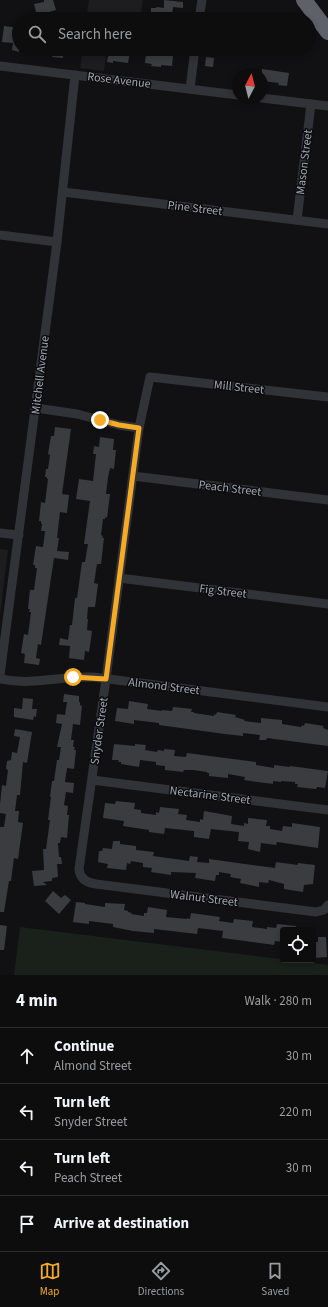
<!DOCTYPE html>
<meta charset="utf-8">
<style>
:root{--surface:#0d0d0e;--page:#161617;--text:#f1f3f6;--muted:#9a9c9e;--line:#2d2d2e;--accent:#f6ab26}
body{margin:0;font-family:"Source Sans 3",sans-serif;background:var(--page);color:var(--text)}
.controls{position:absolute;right:12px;bottom:12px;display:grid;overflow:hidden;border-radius:4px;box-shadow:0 2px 6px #0003}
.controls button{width:36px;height:36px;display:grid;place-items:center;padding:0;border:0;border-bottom:1px solid var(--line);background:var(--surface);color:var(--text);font:20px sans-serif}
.compass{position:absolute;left:232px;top:68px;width:36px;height:36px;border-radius:50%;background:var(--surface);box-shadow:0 2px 6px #0003;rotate:7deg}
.stop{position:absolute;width:12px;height:12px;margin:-9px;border:3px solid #f6ab26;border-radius:50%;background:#fff}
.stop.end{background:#f6ab26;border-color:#fff;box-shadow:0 1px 4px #0008}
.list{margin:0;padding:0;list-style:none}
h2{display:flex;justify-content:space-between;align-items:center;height:52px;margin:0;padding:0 16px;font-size:17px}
h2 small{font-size:13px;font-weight:400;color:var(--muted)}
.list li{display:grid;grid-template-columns:26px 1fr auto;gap:12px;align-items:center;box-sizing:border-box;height:56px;padding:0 16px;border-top:1px solid var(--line)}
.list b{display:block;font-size:15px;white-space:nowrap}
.list p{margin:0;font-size:13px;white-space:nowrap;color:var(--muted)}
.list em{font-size:13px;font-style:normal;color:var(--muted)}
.icon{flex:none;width:22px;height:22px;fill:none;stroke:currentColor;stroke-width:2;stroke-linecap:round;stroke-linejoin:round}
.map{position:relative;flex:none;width:328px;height:975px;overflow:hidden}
.search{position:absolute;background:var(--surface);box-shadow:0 2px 6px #0003;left:12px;right:12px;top:12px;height:44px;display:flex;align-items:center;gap:10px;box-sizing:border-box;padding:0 14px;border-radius:22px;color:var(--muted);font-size:15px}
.sheet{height:276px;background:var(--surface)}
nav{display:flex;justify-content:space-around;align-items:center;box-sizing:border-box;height:56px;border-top:1px solid var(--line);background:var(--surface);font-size:11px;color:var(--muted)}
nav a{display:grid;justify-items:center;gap:2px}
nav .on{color:var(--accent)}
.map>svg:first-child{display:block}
.built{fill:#1d1d20}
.green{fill:#19211a}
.building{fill:#3b3c40}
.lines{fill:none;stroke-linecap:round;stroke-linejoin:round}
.street{stroke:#323338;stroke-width:9}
.highway{stroke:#5e6169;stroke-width:16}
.route{stroke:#f6ab26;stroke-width:5}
.labels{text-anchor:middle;stroke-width:3;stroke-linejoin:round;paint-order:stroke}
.street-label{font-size:12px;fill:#a2a8b4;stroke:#0c0c0e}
</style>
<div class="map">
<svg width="328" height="975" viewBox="0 0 328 975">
<rect width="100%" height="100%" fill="#111113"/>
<g class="built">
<polygon points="89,0 143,0 140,19 86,19"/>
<polygon points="83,49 107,49 104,71 80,68"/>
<polygon points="0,549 8,550 0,615"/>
</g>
<polygon class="green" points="20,927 328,965 328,975 14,975"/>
<g class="building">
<polygon points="44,0 53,0 56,10 49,12 50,15 38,19 34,4 44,2"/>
<polygon points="164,0 183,2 183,8 173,7 172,17 167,16 167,19 147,19 148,12 151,12 151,8 156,8 157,7 164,8"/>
<polygon points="4,26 19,28 19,52 12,50 13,43 2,42"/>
<polygon points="53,49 64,49 63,58 52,57"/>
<polygon points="109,50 130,52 128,63 113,61 113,63 107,62"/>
<polygon points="146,53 173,56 172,66 161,65 161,67 151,66 152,64 145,63"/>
<polygon points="206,57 214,58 213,67 205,66"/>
<polygon points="262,69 289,73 287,86 278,85 279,83 262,81"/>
<polygon points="55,427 71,429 62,494 69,495 67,513 60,512 57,538 59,538 57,551 69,552 68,560 54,558 41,645 38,644 36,658 40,659 39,665 24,663 25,654 21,653 24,634 28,635 31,612 29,612 30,609 28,609 29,598 30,590 34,590 37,568 35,568 35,565 33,565 36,546 43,547 45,531 41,531 42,524 41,523 41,521 39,521 41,502 45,503 48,479 47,479 47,477 45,477 46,469 48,469 50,455 48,454 51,436 54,436"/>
<polygon points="100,437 114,439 113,450 116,450 114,469 110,468 108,477 106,494 110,494 107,518 105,517 105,519 103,519 101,535 103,536 102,538 104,538 101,564 97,564 94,583 98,584 95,607 88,607 87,619 88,619 87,630 92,631 91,639 89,652 85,651 84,660 69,658 70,646 59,645 60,638 68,640 70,625 72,625 75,598 77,598 82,562 85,562 88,544 84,544 90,501 76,499 79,479 93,481 96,454 93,454 94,446 99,447"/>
<polygon points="64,694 79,696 79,702 80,702 80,705 82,706 80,725 73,724 71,740 74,740 73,747 75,747 74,750 76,750 74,769 67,768 65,782 74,783 73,793 66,792 64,805 68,806 67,815 69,815 67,838 61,837 60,843 58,843 59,857 61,857 62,864 57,864 58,877 52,878 52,881 43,882 47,885 34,886 32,871 44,870 43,849 46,849 50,820 48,820 51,797 50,797 52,781 54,781 57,760 59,760 61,747 57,747 62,724 56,723 57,714 65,715 67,702 63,702"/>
<polygon points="23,698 33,699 32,709 37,709 36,717 34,716 33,720 14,717 14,708 22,709"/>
<polygon points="129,701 148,704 147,709 162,711 162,710 172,711 173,707 192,709 191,712 194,712 194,713 214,716 214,714 216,715 217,712 236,715 235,717 245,720 244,721 261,723 261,718 282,720 282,724 301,727 302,725 304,726 305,723 324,726 323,728 328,730 328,746 267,738 266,740 259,740 260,735 243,733 243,736 225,734 159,725 159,723 134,720 134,724 115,721 117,708 128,709"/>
<polygon points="15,729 32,732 27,763 23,762 20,795 17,795 15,811 19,811 18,822 23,823 18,859 14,858 11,881 9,881 4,912 0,912 0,827 4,827 6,814 0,813 0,804 2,785 6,786 8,770 6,769 7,761 11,760 12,752 17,753 20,737 14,736"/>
<polygon points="114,744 135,746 135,744 146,745 145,750 157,752 158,750 164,751 164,749 175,750 174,756 186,757 187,753 256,762 256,765 274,768 274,765 290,767 290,766 328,771 325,788 317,787 316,789 297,787 298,784 295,784 295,782 281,781 281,782 273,781 273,784 244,780 245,777 228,774 228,778 209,776 209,773 207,773 207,772 193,770 184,770 183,772 165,770 165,766 156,765 156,762 140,760 139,767 121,764 121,762 118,762 119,760 112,760"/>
<polygon points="116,801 135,803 134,809 141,810 141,813 156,815 156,812 159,813 160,807 179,809 178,814 187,815 186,820 200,822 200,819 203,820 204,811 232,816 231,824 244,826 244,823 248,824 248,818 267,820 266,826 270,826 270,829 282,831 283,826 292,827 292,823 320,827 318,848 277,842 276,845 261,843 260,852 248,849 249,842 238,841 239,832 211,829 209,839 194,837 194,831 165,828 164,834 149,832 149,830 123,826 124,821 103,818 105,803 115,804"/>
<polygon points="113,841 120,841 120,844 136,846 136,850 154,852 153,856 189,861 190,856 198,857 197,862 209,863 209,859 275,868 276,862 298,865 298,863 315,865 313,884 304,885 303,892 284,889 284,884 269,880 268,883 259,882 259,887 240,883 241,879 230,877 231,874 219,872 219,875 216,875 215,881 195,878 196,873 171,872 171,875 151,872 152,868 143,867 143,863 131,861 130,864 127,863 126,870 107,868 108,864 98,862 99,851 102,851 103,848 112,849"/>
<polygon points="53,891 61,898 65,895 71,900 59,914 45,901"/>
<polygon points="76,902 85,903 85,904 105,907 105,903 125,904 124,910 128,911 128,912 132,913 131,914 144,916 144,913 147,913 148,907 167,910 166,917 187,919 187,918 190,919 191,913 220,917 219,921 233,923 234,919 253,921 252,927 267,929 267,927 276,928 277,924 296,926 295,930 283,930 283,942 275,941 274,945 222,938 223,931 198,928 197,934 154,929 154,933 133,931 113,927 113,924 89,921 89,924 73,922"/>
<polygon points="0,925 7,926 4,950 0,950"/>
<polygon points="318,937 326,937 327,957 313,958 313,942 318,942"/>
</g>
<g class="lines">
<g class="street">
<polyline points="199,19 202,0"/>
<polyline points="0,66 238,95"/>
<polyline points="190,89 195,49"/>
<polyline points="262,98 328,106"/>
<polyline points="63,192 328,224"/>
<polyline points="297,220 311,104"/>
<polyline points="0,235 57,242"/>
<path d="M328,397L150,377L139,428L106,679L79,869C80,879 87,883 96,884L316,912L324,910L328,905"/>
<polyline points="36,408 77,414 119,425 139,428"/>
<polyline points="133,476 328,500"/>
<polyline points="0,533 19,535"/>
<polyline points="119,578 328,604"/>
<polyline points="0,675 57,242 75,75"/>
<path d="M0,679C11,681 23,682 34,681C54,680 73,676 93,677L328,707"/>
<polyline points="92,780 328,810"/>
</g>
<polyline class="highway" points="304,0 328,32"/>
</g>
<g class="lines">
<polyline class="route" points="73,677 106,679 139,428 119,425 100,420"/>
</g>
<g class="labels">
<g class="street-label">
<text transform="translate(119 80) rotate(7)" y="4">Rose Avenue</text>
<text transform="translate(304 162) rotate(-83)" y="4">Mason Street</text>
<text transform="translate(195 208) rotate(7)" y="4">Pine Street</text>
<text transform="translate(40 375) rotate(-83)" y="4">Mitchell Avenue</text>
<text transform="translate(239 387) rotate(6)" y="4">Mill Street</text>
<text transform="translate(230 488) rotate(7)" y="4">Peach Street</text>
<text transform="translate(223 591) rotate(7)" y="4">Fig Street</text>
<text transform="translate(164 686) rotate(7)" y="4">Almond Street</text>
<text transform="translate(99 731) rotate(-82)" y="4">Snyder Street</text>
<text transform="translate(210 795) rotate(7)" y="4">Nectarine Street</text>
<text transform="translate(204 898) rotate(7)" y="4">Walnut Street</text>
</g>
</g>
</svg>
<div class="controls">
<button><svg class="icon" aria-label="locate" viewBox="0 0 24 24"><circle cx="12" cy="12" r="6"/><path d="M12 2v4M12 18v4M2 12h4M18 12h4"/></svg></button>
</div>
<svg class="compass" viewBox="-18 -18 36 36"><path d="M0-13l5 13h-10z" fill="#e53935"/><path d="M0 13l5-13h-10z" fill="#9a9c9e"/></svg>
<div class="stop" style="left:73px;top:677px"></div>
<div class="stop end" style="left:100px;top:420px"></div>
<div class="search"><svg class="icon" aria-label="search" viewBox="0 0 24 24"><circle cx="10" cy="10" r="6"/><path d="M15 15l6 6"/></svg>Search here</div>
</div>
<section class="sheet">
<h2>4 min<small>Walk · 280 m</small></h2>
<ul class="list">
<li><svg class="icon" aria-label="ahead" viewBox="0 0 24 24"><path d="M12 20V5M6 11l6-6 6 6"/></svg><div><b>Continue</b><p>Almond Street</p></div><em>30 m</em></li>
<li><svg class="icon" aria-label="left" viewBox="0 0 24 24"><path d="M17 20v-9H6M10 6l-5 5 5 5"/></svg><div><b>Turn left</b><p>Snyder Street</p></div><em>220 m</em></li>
<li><svg class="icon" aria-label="left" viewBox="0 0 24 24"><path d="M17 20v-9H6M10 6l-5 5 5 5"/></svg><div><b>Turn left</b><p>Peach Street</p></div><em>30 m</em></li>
<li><svg class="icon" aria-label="arrive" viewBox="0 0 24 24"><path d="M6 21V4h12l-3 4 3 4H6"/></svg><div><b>Arrive at destination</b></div></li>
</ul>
</section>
<nav>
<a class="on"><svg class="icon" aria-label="map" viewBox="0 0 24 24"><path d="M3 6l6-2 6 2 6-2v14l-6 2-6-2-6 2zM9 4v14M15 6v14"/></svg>Map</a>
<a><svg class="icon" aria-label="directions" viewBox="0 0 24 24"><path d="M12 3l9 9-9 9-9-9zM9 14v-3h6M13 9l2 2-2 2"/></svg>Directions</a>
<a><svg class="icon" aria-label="saved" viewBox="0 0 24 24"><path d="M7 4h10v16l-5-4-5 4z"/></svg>Saved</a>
</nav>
